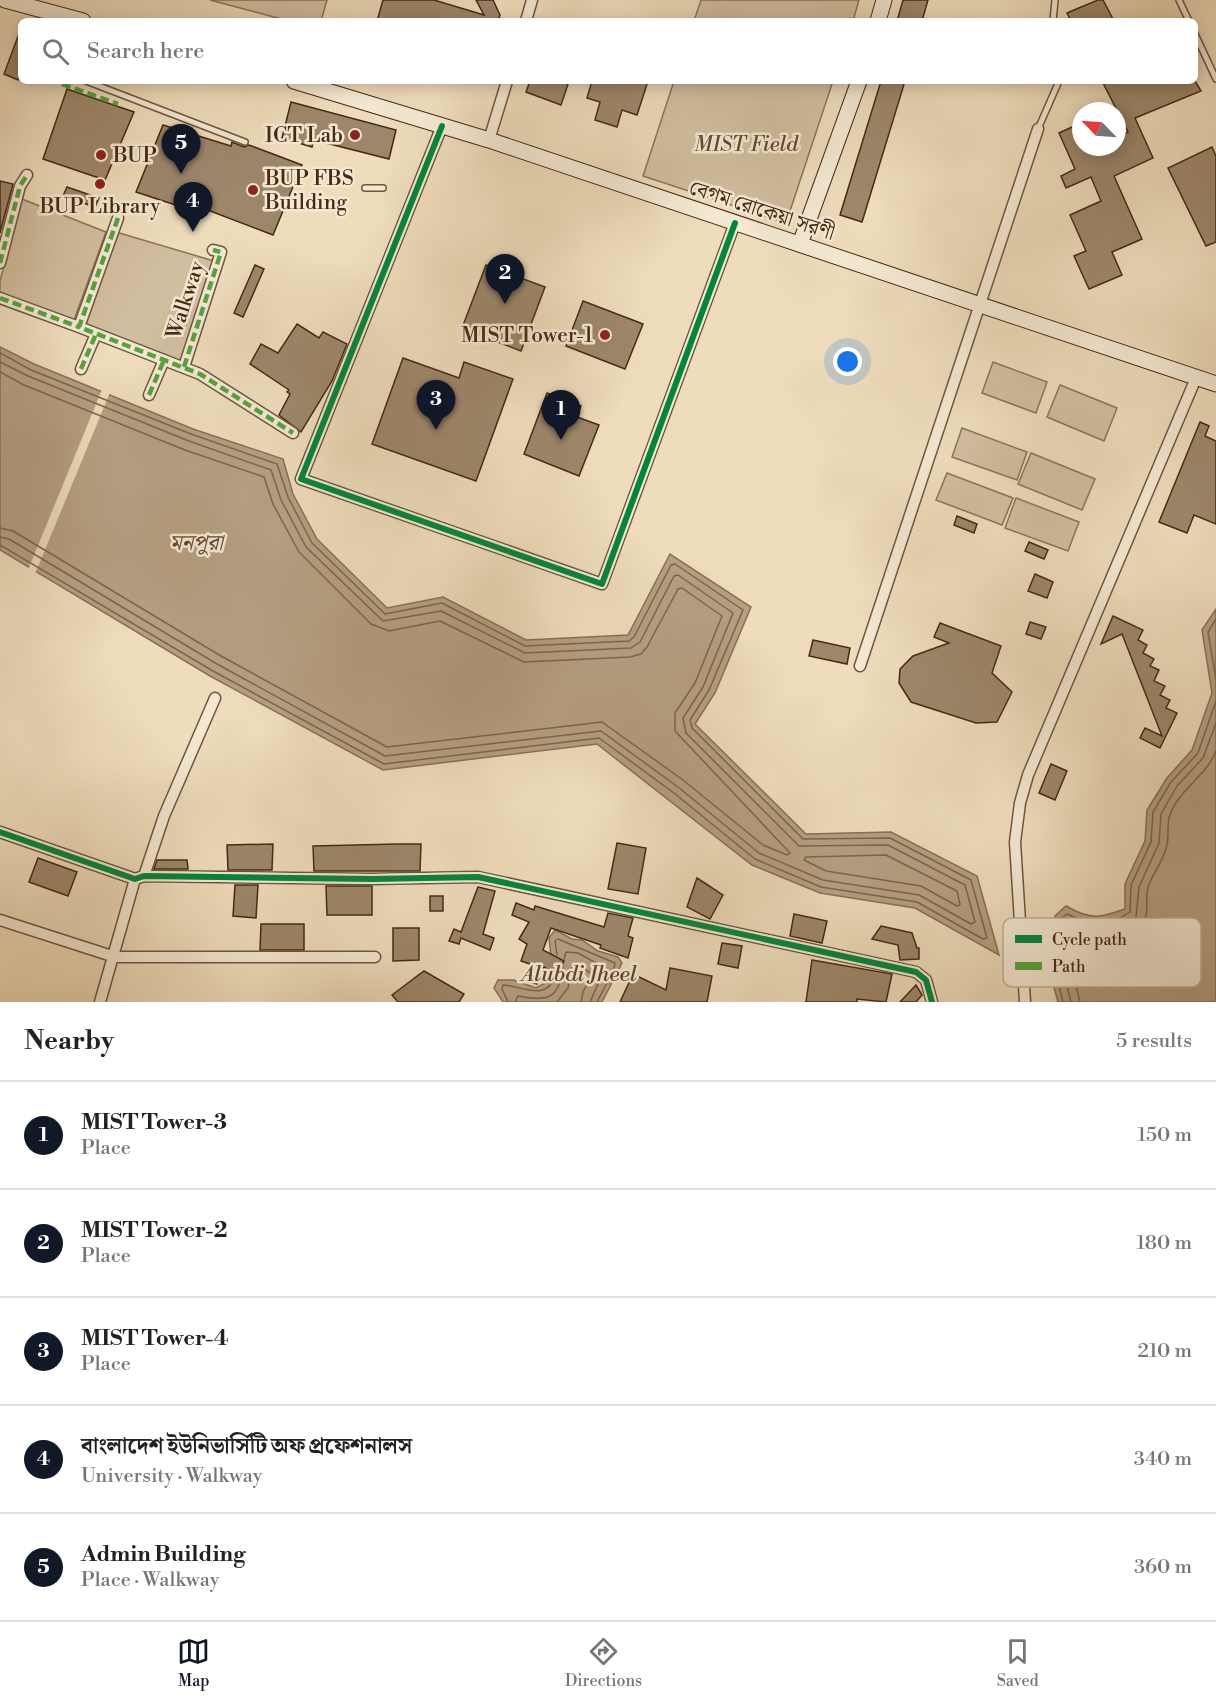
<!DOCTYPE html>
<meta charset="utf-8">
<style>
:root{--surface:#fff;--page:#f2f2f2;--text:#202124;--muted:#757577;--line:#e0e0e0;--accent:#111827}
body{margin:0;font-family:"Libre Bodoni","Noto Serif Bengali",serif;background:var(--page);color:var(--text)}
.compass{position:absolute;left:1072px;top:102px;width:54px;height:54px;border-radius:50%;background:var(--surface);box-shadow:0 3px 15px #0003;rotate:295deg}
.you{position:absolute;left:848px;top:362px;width:21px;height:21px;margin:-15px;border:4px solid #fff;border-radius:50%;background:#1a73e8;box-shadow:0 0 0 9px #1a73e833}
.badge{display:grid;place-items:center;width:39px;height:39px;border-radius:50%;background:var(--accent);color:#fff;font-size:20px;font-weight:700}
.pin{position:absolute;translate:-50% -50px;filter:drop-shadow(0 2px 3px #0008)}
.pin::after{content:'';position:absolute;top:32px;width:21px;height:18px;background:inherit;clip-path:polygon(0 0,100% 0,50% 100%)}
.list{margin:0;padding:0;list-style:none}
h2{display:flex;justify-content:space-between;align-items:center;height:78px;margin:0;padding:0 24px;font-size:26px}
h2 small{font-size:20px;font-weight:400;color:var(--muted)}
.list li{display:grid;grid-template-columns:39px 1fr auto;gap:18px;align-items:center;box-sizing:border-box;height:108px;padding:0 24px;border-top:2px solid var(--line)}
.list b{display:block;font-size:22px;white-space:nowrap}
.list p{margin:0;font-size:20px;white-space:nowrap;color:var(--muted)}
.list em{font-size:20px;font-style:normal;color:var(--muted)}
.icon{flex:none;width:33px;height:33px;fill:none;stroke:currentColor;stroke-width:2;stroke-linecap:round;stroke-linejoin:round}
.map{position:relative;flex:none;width:1216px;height:1002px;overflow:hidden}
.search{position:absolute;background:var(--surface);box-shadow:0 3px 15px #0003;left:18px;right:18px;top:18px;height:66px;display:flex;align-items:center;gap:15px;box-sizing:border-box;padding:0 21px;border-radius:9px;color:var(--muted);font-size:22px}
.sheet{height:618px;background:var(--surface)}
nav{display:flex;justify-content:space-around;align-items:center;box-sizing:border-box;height:84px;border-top:2px solid var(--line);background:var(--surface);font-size:16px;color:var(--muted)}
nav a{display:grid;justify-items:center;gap:3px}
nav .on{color:var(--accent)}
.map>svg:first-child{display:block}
.green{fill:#d1be9f;stroke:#8b745a;stroke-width:1.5}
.water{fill:#b59f82;stroke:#887056;stroke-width:1.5}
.pier{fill:#eedcbb}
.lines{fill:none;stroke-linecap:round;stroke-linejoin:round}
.shore{stroke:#7d644b;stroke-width:1.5}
.building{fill:#9d876b;stroke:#452a14;stroke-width:1.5}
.lane-casing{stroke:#6f563e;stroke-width:8}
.street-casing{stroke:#6f563e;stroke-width:13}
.secondary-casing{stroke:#452a14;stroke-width:17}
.lane{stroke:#f4e8d3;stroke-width:5}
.street{stroke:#f4e8d3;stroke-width:10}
.secondary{stroke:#f4e8d3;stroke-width:15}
.quiet{stroke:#55a43f;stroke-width:4.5;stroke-dasharray:9 4.5;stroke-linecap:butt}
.cycleway-casing{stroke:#f4e8d3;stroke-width:10}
.cycleway{stroke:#00873e;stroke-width:6}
.poi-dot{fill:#8f2418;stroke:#f4e8d3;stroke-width:2}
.labels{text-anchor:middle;stroke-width:5;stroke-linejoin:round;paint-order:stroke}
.poi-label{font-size:21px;fill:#452a14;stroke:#f4e8d3;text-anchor:end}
.park-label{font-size:21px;font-style:italic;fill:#614830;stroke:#f4e8d3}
.street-label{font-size:21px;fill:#452a14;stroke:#f4e8d3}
.water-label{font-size:22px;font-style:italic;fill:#614730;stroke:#f4e8d3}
.key{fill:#f4e8d3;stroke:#c0af9a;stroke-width:1.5}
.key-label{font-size:16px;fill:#452a14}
</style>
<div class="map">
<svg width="1216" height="1002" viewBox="0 0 1216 1002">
<rect width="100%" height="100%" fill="#eedcbb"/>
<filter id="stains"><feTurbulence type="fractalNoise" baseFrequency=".00333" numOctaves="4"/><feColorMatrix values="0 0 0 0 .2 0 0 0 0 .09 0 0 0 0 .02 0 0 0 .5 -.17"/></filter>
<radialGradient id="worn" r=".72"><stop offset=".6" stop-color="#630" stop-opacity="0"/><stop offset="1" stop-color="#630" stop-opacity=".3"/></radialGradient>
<g class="green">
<polygon points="210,0 327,0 321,21 289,21"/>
<polygon points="701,0 859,0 853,21 694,21"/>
<polygon points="674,81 833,81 786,223 643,176"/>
<polygon points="22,199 106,232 74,320 0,294 0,281"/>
<polygon points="116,232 214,261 180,363 85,325"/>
<polygon points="993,362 1047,382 1036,413 982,393"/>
<polygon points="1060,385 1117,408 1104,441 1047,417"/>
<polygon points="962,428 1027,452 1017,480 952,457"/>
<polygon points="1031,453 1095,479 1082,510 1018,484"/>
<polygon points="947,473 1013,498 1002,525 936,500"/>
<polygon points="1016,498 1079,522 1068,551 1005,528"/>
</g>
<g class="water">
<polygon points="0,347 34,364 193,429 283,459 293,494 317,539 387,608 443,597 526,640 628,635 670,554 751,607 715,693 695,724 806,834 891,832 977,876 999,955 915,908 820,893 752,865 597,744 383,770 210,676 0,550"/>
<path d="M1216,609V1002H1058L1047,962L1055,916L1066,906C1090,920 1100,918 1125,909V884L1145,841L1147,810L1167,778L1192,750L1212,693L1202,630Z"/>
<polygon points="555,930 572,939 582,940 598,951 618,957 622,963 602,1002 503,1002 494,988 498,980 514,980 536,988 545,983 551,957 549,938"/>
</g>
<polygon class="pier" points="103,387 111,390 35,574 28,570"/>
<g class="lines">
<g class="shore">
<polyline points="0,353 31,370 191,434 277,464 288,497 312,543 385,614 442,603 525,646 629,641 634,637 671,565 675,564 743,610 709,690 690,720 692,728 803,839 890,838 971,880 987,938 983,939 917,902 821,887 755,859 674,793 599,738 384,764 213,671 0,545"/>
<polyline points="0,362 28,376 189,441 271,470 281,500 306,547 383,621 441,611 525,653 631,648 640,642 674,576 678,575 733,613 703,687 683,718 686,733 799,846 888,845 965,885 975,922 971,924 919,895 823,880 759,853 678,787 601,731 385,756 217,664 9,539 0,537"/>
<polyline points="0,372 24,385 185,450 264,477 273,504 299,552 371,624 389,631 440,621 524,662 630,657 641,654 647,647 678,589 682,588 722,616 695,683 675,713 675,731 790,853 787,855 763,845 683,780 602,722 387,747 221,656 13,531 0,528"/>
<polyline points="1216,619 1208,632 1216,679"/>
<polygon points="886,855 957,891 960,905 957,906 921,886 826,871 804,860 806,857"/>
<polyline points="557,955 555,941 558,939 615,963 614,969 597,1002"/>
<polyline points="564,959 566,952 578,953 605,968 590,1002"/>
<path d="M508,1002L502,989L503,985C522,986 547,1002 555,976"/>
<path d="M515,1002L518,996C548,1002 560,999 563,965"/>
<polyline points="557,1002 568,988 572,965 575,963 592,974 583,992 581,1002"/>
<path d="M1063,1002L1053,962L1060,919L1067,914C1088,924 1110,926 1130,912L1131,885L1151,842L1153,812L1171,782L1198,753L1216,701"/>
<path d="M1071,1002L1061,962L1067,926L1070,924C1088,934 1121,932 1136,917L1139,887L1159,843L1161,814L1177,786L1203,758L1216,723"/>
<path d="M1080,1002L1070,961L1074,940C1091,933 1119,943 1139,926C1152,915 1144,901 1148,887C1153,873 1164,860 1167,845C1169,837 1167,827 1169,818C1176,791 1207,776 1216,751"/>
</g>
</g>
<g class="building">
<polygon points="383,0 434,0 484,15 476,0 493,0 500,15 498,21 377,21"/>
<polygon points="903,0 928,0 922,21 897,21"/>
<polygon points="1098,0 1103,0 1114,21 1071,21 1067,13"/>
<polygon points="20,31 21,71 18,80 4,74"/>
<polygon points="530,81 569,81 561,105 526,92"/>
<polygon points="592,81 648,81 637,115 622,110 617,127 595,120 600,102 587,98"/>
<polygon points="881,81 905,81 862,222 840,215"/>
<polygon points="1102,81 1195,81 1201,91 1135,118 1153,158 1114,176 1142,239 1112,252 1122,275 1089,289 1074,256 1086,251 1070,215 1101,201 1091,177 1066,188 1061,176 1075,169 1059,133 1081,123 1081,147 1117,147 1117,137 1128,132"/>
<polygon points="67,89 134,112 105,180 43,159"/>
<polygon points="291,102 396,130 389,159 314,140 312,147 282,138"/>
<polygon points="163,125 231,146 232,142 244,147 249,145 302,165 273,235 205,209 203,214 136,192"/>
<polygon points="1212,147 1216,156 1216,242 1206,246 1168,168"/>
<polygon points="0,181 13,184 0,233"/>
<polygon points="67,187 99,198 95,207 63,196"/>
<polygon points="255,265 264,269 243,317 234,313"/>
<polygon points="486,265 545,287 521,351 462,328"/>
<polygon points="583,301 643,324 625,369 566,346"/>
<polygon points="297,324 319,338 323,332 347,344 332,381 301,432 279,415 290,394 287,392 289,390 250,364 261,344 278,353"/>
<polygon points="403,358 459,378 464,362 513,379 476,481 372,444"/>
<polygon points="547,393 581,406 577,417 599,425 579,476 524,454"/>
<polygon points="1200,422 1209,426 1205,436 1216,441 1216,524 1194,515 1187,533 1159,522"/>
<polygon points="957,516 977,524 974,533 954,525"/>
<polygon points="1029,542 1048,550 1044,559 1025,551"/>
<polygon points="1035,574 1053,582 1047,598 1028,591"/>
<polygon points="1113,616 1143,630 1138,640 1147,645 1143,653 1154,659 1150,666 1159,670 1154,681 1165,686 1160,695 1170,700 1166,708 1177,713 1160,748 1140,738 1145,728 1162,736 1122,634 1101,644"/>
<polygon points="1030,622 1046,627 1041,639 1026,634"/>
<polygon points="940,623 1001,646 992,673 1012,692 997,722 976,723 911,702 899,683 900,669 913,656 949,643 934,637"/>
<polygon points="813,640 850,648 847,664 809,656"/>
<polygon points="1051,764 1067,771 1055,800 1039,793"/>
<polygon points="617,843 646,848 638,894 608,889"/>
<polygon points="273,844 272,870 228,870 227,845"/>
<polygon points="398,844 421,844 420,871 314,871 313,846"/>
<polygon points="38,858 77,872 68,896 29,882"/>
<polygon points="157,860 187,860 188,869 154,869"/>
<polygon points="697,878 723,895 710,919 687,907"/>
<polygon points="235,885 258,885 256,918 233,916"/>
<polygon points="326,886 372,886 372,915 327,915"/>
<polygon points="478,887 495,891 483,934 494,938 490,950 461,938 459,944 449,941 454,929 461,932"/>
<rect x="430" y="896" width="13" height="15"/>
<polygon points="516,903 534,910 535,906 604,927 608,913 633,918 628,936 633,938 628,958 600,948 601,945 551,928 543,950 564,961 556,975 544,967 537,984 527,981 533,965 521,961 527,944 519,939 529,922 512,915"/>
<polygon points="794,914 827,921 822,943 790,936"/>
<polygon points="261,924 304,924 304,950 260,950"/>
<polygon points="881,926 912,933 917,948 919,948 919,959 900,960 898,945 872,939"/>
<polygon points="393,928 419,928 419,960 393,961"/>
<polygon points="722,943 742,946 738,968 718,964"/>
<polygon points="812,960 892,974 886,1002 857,999 857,1002 806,1002"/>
<polygon points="670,968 712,976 707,1002 620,1002 633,974 666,990"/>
<polygon points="424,971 464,994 459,1002 398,1002 392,995"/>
<polygon points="916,985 922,995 916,1002 900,1002"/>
</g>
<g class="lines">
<defs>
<g id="lane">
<polyline points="1179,0 1189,21"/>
<polyline points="1053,21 1055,0"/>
<polyline points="1195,34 1216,79"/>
<polyline points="86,81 245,142"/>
<polyline points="1038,129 1059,81"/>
<polyline points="365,188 383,188"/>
</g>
<g id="street">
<polyline points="526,21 532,0"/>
<polyline points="442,126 301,479 602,584 735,223"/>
<polyline points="489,140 507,81"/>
<polyline points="118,218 79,327 200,374 293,433"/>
<polyline points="0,263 20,186 27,175"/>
<polyline points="0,298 79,327"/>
<polyline points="184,367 221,252 213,250"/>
<polyline points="81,369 96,334"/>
<polyline points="149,395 164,360"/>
<polyline points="860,666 1038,129"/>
<polyline points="0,832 135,879 144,876 371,879 478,877 916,972 926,980 932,1002"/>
<polyline points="144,876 164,816 215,698"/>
<polyline points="0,920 115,957 375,957"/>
<polyline points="100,1002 135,879"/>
<polyline points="1025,1002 1015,842 1020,803 1028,775 1196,378"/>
</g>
<g id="secondary">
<polyline points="5,0 83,21"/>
<polyline points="878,21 884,0"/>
<polyline points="294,81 489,140 1216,384"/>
<polyline points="800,244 859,81"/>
</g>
</defs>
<use href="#lane" class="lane-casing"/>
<use href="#street" class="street-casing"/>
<use href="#secondary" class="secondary-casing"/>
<use href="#lane" class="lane"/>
<use href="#street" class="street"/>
<use href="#secondary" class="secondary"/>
<g class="quiet">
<polyline points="62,84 118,104"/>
<polyline points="118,218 79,327 200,374 293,433"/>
<polyline points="0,263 20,186 27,175"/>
<polyline points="0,298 79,327"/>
<polyline points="184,367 221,252 213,250"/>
<polyline points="81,369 96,334"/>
<polyline points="149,395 164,360"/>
</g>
<defs>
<g id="cycleway">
<polyline points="442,126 301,479 602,584 735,223"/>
<polyline points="0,832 135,879 144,876 371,879 478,877 916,972 926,980 932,1002"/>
</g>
</defs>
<use href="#cycleway" class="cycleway-casing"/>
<use href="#cycleway" class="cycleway"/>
</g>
<g class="poi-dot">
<circle cx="355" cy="135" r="6"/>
<circle cx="101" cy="155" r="6"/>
<circle cx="100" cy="184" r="6"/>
<circle cx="253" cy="190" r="6"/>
<circle cx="605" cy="335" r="6"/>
</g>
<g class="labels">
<g class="poi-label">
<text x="343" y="142">ICT Lab</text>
<text x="113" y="162" text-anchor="start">BUP</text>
<text x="265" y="185" text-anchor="start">BUP FBS<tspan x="265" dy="24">Building</tspan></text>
<text x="100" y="213" text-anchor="middle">BUP Library</text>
<text x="593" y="342">MIST Tower-1</text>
</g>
<g class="park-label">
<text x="746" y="151">MIST Field</text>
</g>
<g class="street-label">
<text transform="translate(762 210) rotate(18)" y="7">বেগম রোকেয়া সরণী</text>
<text transform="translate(185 300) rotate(-72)" y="7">Walkway</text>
</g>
<g class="water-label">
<text x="196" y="550">মনপুরা</text>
<text x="579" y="981">Alubdi Jheel</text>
</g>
</g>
<rect x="1003" y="918" width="198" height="69" rx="9" class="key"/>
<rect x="1015" y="935" width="27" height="8" fill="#00873e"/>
<rect x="1015" y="962" width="27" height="8" fill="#55a43f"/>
<g class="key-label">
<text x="1052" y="945">Cycle path</text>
<text x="1052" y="972">Path</text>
</g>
<rect width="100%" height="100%" filter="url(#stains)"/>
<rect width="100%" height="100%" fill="url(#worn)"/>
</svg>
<svg class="compass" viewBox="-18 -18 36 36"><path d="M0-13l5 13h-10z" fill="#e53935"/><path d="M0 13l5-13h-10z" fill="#757577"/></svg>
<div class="you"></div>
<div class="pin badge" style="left:561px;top:440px">1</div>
<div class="pin badge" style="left:505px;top:304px">2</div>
<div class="pin badge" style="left:436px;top:430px">3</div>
<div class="pin badge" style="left:193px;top:232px">4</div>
<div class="pin badge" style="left:181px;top:174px">5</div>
<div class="search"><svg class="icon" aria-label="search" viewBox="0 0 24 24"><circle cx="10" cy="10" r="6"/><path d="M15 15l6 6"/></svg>Search here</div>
</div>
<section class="sheet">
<h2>Nearby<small>5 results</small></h2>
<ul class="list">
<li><span class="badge">1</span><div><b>MIST Tower-3</b><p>Place</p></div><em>150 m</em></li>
<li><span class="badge">2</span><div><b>MIST Tower-2</b><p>Place</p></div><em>180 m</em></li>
<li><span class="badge">3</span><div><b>MIST Tower-4</b><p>Place</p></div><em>210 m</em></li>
<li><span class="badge">4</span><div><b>বাংলাদেশ ইউনিভার্সিটি অফ প্রফেশনালস</b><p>University · Walkway</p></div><em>340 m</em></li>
<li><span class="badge">5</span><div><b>Admin Building</b><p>Place · Walkway</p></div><em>360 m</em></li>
</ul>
</section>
<nav>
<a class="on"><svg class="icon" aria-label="map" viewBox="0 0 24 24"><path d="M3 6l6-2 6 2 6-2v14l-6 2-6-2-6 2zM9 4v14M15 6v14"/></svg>Map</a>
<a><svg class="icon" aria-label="directions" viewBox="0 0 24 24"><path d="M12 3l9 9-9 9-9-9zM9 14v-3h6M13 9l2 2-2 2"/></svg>Directions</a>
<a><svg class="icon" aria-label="saved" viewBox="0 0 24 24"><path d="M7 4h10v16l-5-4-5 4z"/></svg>Saved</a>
</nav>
